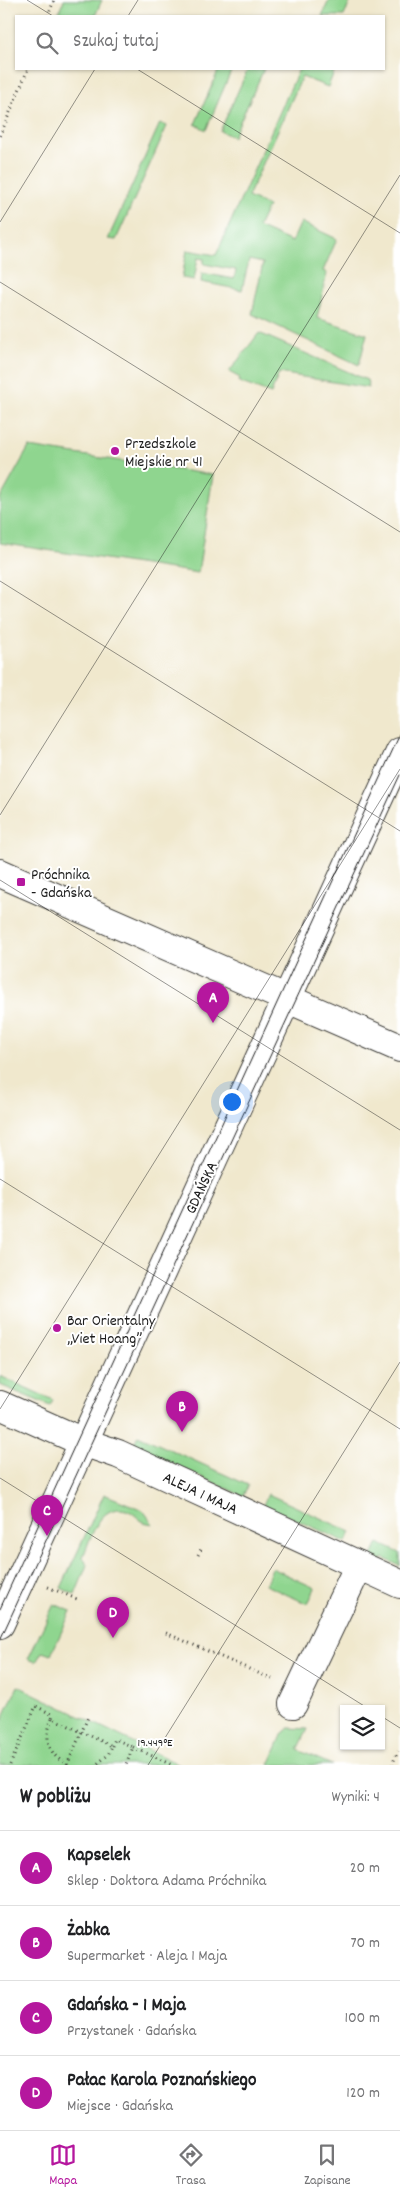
<!DOCTYPE html>
<html lang="pl">
<meta charset="utf-8">
<style>
:root{--surface:#fff;--page:#f6f6f6;--text:#202124;--muted:#757577;--line:#e0e0e0;--accent:#b5179e}
body{margin:0;font-family:Dekko,sans-serif;background:var(--page);color:var(--text)}
.controls{position:absolute;right:15px;bottom:15px;display:grid;overflow:hidden;border-radius:0px;box-shadow:0 1px 4px #0004}
.controls button{width:45px;height:45px;display:grid;place-items:center;padding:0;border:0;border-bottom:1px solid var(--line);background:var(--surface);color:var(--text);font:25px sans-serif}
.you{position:absolute;left:231px;top:1101px;width:18px;height:18px;margin:-12px;border:4px solid #fff;border-radius:50%;background:#1a73e8;box-shadow:0 0 0 8px #1a73e833}
.badge{display:grid;place-items:center;width:32px;height:32px;border-radius:50%;background:var(--accent);color:#fff;font-size:16px;font-weight:700}
.pin{position:absolute;translate:-50% -41px;filter:drop-shadow(0 1px 2px #0008)}
.pin::after{content:'';position:absolute;top:26px;width:18px;height:15px;background:inherit;clip-path:polygon(0 0,100% 0,50% 100%)}
.list{margin:0;padding:0;list-style:none}
h2{display:flex;justify-content:space-between;align-items:center;height:65px;margin:0;padding:0 20px;font-size:21px}
h2 small{font-size:16px;font-weight:400;color:var(--muted)}
.list li{display:grid;grid-template-columns:32px 1fr auto;gap:15px;align-items:center;box-sizing:border-box;height:75px;padding:0 20px;border-top:1px solid var(--line)}
.list b{display:block;font-size:19px;white-space:nowrap}
.list p{margin:0;font-size:16px;white-space:nowrap;color:var(--muted)}
.list em{font-size:16px;font-style:normal;color:var(--muted)}
.icon{flex:none;width:28px;height:28px;fill:none;stroke:currentColor;stroke-width:2;stroke-linecap:round;stroke-linejoin:round}
.map{position:relative;flex:none;width:400px;height:1765px;overflow:hidden}
.search{position:absolute;background:var(--surface);box-shadow:0 1px 4px #0004;left:15px;right:15px;top:15px;height:55px;display:flex;align-items:center;gap:12px;box-sizing:border-box;padding:0 18px;border-radius:0px;color:var(--muted);font-size:19px}
.sheet{height:365px;background:var(--surface)}
nav{display:flex;justify-content:space-around;align-items:center;box-sizing:border-box;height:70px;border-top:1px solid var(--line);background:var(--surface);font-size:14px;color:var(--muted)}
nav a{display:grid;justify-items:center;gap:2px}
nav .on{color:var(--accent)}
.map>svg:first-child{display:block}
.green{fill:#8fd58f;stroke:#567856}
.lines{fill:none;stroke-linecap:round;stroke-linejoin:round}
.minor-casing{stroke:#3c3b37;stroke-width:30}
.path{stroke:#3c3b37;stroke-width:3;stroke-dasharray:1 4;stroke-linecap:butt}
.minor{stroke:#fff;stroke-width:28}
.tram{stroke:#1c1c1c;stroke-width:1}
.ticks{fill:none;stroke:#1c1c1c;stroke-width:1;stroke-opacity:0.45}
.poi-dot{fill:#b5179e;stroke:#fff;stroke-width:2}
.labels{text-anchor:middle;stroke-width:4;stroke-linejoin:round;paint-order:stroke}
.poi-label{font-size:16px;fill:#1c1c1c;stroke:#fff;text-anchor:start}
.street-label{font-size:16px;fill:#1c1c1c;stroke:#fff}
.ticks-label{font-size:12px;text-anchor:middle;fill:#1c1c1c;stroke:#fff;stroke-width:4;stroke-linejoin:round;paint-order:stroke}
</style>
<div class="map">
<svg width="400" height="1765" viewBox="0 0 400 1765">
<rect width="100%" height="100%" fill="#fff"/>
<filter id="ink" filterUnits="userSpaceOnUse"><feTurbulence type="fractalNoise" baseFrequency=".02" numOctaves="2"/><feDisplacementMap in="SourceGraphic" scale="10" xChannelSelector="R" yChannelSelector="G"/><feConvolveMatrix kernelMatrix="1 2 1 2 8 2 1 2 1" color-interpolation-filters="sRGB"/></filter>
<filter id="wash" filterUnits="userSpaceOnUse"><feTurbulence type="fractalNoise" baseFrequency=".0096" numOctaves="4" result="noise"/><feDisplacementMap in="SourceGraphic" scale="20" xChannelSelector="R" yChannelSelector="G"/><feGaussianBlur stdDeviation="1.12" result="paint"/><feColorMatrix in="noise" values="0 0 0 0 0 0 0 0 0 0 0 0 0 0 0 0 0 1.4 0 .05"/><feComposite in="paint" operator="in"/></filter>
<g filter="url(#wash)">
<rect width="100%" height="100%" fill="#f0e8cd"/>
<g class="green">
<polygon points="64,0 102,0 95,16 57,16"/>
<polygon points="329,0 351,0 344,16 322,16"/>
<polygon points="219,69 232,69 206,130 195,124"/>
<polygon points="248,69 264,69 233,137 220,131"/>
<polygon points="299,69 328,69 334,72 328,87 302,77 248,197 268,206 258,227 292,242 301,222 337,239 323,271 327,273 317,318 367,334 359,365 252,314 263,263 249,260 242,290 201,282 202,273 234,279 236,270 204,264 204,259 198,258 194,280 182,278 187,250 216,255"/>
<polygon points="160,123 167,126 116,240 108,239"/>
<polygon points="259,333 367,380 369,388 279,373 271,394 239,382 240,378 229,372"/>
<polygon points="29,447 213,475 198,573 0,543 0,499"/>
<polygon points="0,1376 53,1400 50,1406 0,1385"/>
<polygon points="138,1435 248,1485 243,1496 133,1446"/>
<path d="M104,1494L143,1510L153,1524C149,1523 145,1523 142,1521C136,1517 133,1512 126,1510C99,1503 91,1538 83,1557L87,1565L75,1595L61,1588Z"/>
<polygon points="268,1494 351,1532 346,1542 263,1505"/>
<polygon points="378,1543 400,1553 400,1566 383,1558 378,1567 369,1563"/>
<polygon points="272,1568 315,1588 308,1604 265,1585"/>
<polygon points="54,1604 71,1611 51,1655 42,1652 36,1662 28,1659"/>
<polygon points="18,1686 180,1765 0,1765 0,1725"/>
<polygon points="289,1728 308,1729 298,1750 332,1765 269,1765 283,1733"/>
</g>
</g>
<g filter="url(#ink)">
<g class="lines">
<defs>
<g id="minor">
<polyline points="0,873 400,1048"/>
<polyline points="0,1405 83,1442 118,1454 400,1584"/>
<polyline points="0,1624 400,752"/>
<polyline points="293,1704 359,1565"/>
</g>
</defs>
<use href="#minor" class="minor-casing"/>
<g class="path">
<polyline points="48,16 54,0"/>
<polyline points="0,136 28,69"/>
<polyline points="198,1555 201,1549"/>
<polyline points="48,1587 79,1600"/>
<polyline points="166,1633 272,1679"/>
<path d="M52,1718C44,1739 47,1754 68,1765"/>
<polyline points="112,1746 115,1739 133,1747 126,1765"/>
<polyline points="133,1747 172,1765"/>
<polyline points="10,1765 36,1706 53,1715 52,1718 112,1746 108,1755 96,1765"/>
<polyline points="67,1765 89,1715"/>
<polyline points="392,1765 398,1751"/>
</g>
<use href="#minor" class="minor"/>
<g class="tram">
<polyline points="0,1609 400,734"/>
<polyline points="0,1640 400,775"/>
</g>
</g>
</g>
<path class="ticks" d="M27,0L53,16M128,16L138,0M137,69L400,233M0,222L95,69M0,282L400,532M0,581L400,831M0,815L400,175M0,880L400,1130M0,1179L400,1429M0,1409L400,769M0,1478L369,1709M381,1716L400,1728M148,1765L400,1362"/>
<g class="poi-dot">
<circle cx="115" cy="451" r="5"/>
<rect x="16" y="877" width="10" height="10" rx="2.5"/>
<circle cx="57" cy="1328" r="5"/>
</g>
<g class="labels">
<g class="poi-label">
<text x="125" y="448">Przedszkole<tspan x="125" dy="18">Miejskie nr 41</tspan></text>
<text x="31" y="879">Próchnika<tspan x="31" dy="18">- Gdańska</tspan></text>
<text x="67" y="1325">Bar Orientalny<tspan x="67" dy="18">„Viet Hoang”</tspan></text>
</g>
<g class="street-label">
<text transform="translate(200 1187) rotate(-65)" y="6">GDAŃSKA</text>
<text transform="translate(201 1492) rotate(25)" y="6">ALEJA 1 MAJA</text>
</g>
</g>
<g class="ticks-label">
<text x="155" y="1746">19.449°E</text>
</g>
</svg>
<div class="controls">
<button><svg class="icon" aria-label="layers" viewBox="0 0 24 24"><path d="M12 4l9 5-9 5-9-5zM3 14l9 5 9-5"/></svg></button>
</div>
<div class="you"></div>
<div class="pin badge" style="left:213px;top:1023px">A</div>
<div class="pin badge" style="left:182px;top:1432px">B</div>
<div class="pin badge" style="left:47px;top:1536px">C</div>
<div class="pin badge" style="left:113px;top:1638px">D</div>
<div class="search"><svg class="icon" aria-label="search" viewBox="0 0 24 24"><circle cx="10" cy="10" r="6"/><path d="M15 15l6 6"/></svg>Szukaj tutaj</div>
</div>
<section class="sheet">
<h2>W pobliżu<small>Wyniki: 4</small></h2>
<ul class="list">
<li><span class="badge">A</span><div><b>Kapselek</b><p>Sklep · Doktora Adama Próchnika</p></div><em>20 m</em></li>
<li><span class="badge">B</span><div><b>Żabka</b><p>Supermarket · Aleja 1 Maja</p></div><em>70 m</em></li>
<li><span class="badge">C</span><div><b>Gdańska - 1 Maja</b><p>Przystanek · Gdańska</p></div><em>100 m</em></li>
<li><span class="badge">D</span><div><b>Pałac Karola Poznańskiego</b><p>Miejsce · Gdańska</p></div><em>120 m</em></li>
</ul>
</section>
<nav>
<a class="on"><svg class="icon" aria-label="map" viewBox="0 0 24 24"><path d="M3 6l6-2 6 2 6-2v14l-6 2-6-2-6 2zM9 4v14M15 6v14"/></svg>Mapa</a>
<a><svg class="icon" aria-label="directions" viewBox="0 0 24 24"><path d="M12 3l9 9-9 9-9-9zM9 14v-3h6M13 9l2 2-2 2"/></svg>Trasa</a>
<a><svg class="icon" aria-label="saved" viewBox="0 0 24 24"><path d="M7 4h10v16l-5-4-5 4z"/></svg>Zapisane</a>
</nav>
